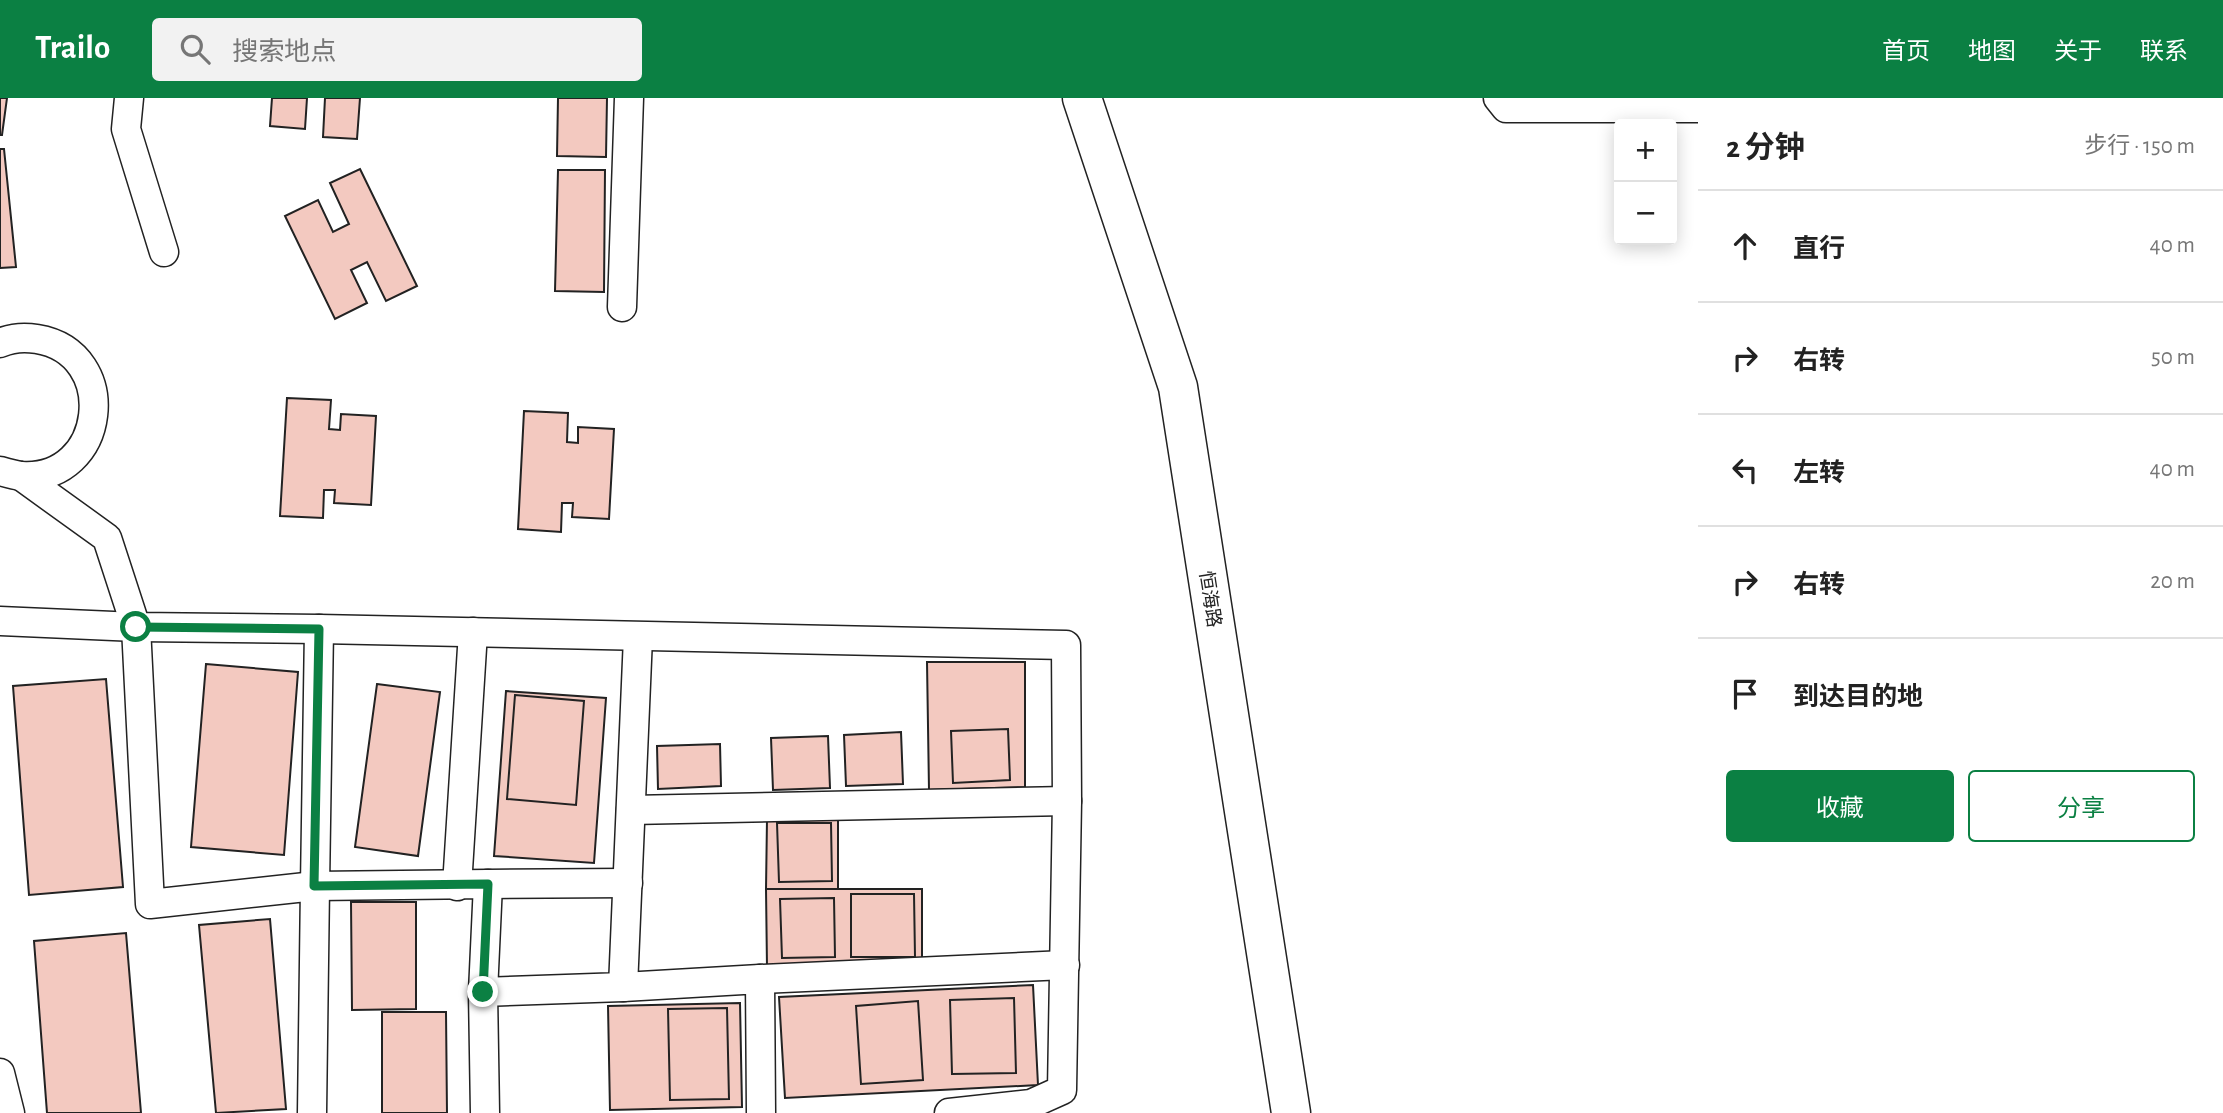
<!DOCTYPE html>
<html lang="zh">
<meta charset="utf-8">
<style>
:root{--surface:#fff;--page:#f2f2f2;--text:#222;--muted:#767676;--line:#e0e0e0;--accent:#0b8043}
body{margin:0;font-family:"Alegreya Sans","Noto Sans SC",sans-serif;background:var(--page);color:var(--text)}
.controls{position:absolute;right:21px;top:21px;display:grid;overflow:hidden;border-radius:7px;box-shadow:0 4px 18px #0003}
.controls button{width:63px;height:63px;display:grid;place-items:center;padding:0;border:0;border-bottom:2px solid var(--line);background:var(--surface);color:var(--text);font:35px sans-serif}
.stop{position:absolute;width:21px;height:21px;margin:-16px;border:5px solid #0b8043;border-radius:50%;background:#fff}
.stop.end{background:#0b8043;border-color:#fff;box-shadow:0 2px 7px #0008}
.list{margin:0;padding:0;list-style:none}
h2{display:flex;justify-content:space-between;align-items:center;height:91px;margin:0;padding:0 28px;font-size:30px}
h2 small{font-size:23px;font-weight:400;color:var(--muted)}
.list li{display:grid;grid-template-columns:46px 1fr auto;gap:21px;align-items:center;box-sizing:border-box;height:112px;padding:0 28px;border-top:2px solid var(--line)}
.list b{display:block;font-size:26px;white-space:nowrap}
.list em{font-size:23px;font-style:normal;color:var(--muted)}
.actions{display:flex;gap:14px;padding:21px 28px}
.actions a{flex:1;padding:16px 0;border:2px solid var(--accent);border-radius:7px;text-align:center;font-size:24px;color:var(--accent)}
.actions .main{background:var(--accent);color:#fff}
.icon{flex:none;width:38px;height:38px;fill:none;stroke:currentColor;stroke-width:2;stroke-linecap:round;stroke-linejoin:round}
.map{position:relative;flex:none;width:1698px;height:1015px;overflow:hidden}
header{display:flex;align-items:center;gap:42px;box-sizing:border-box;height:98px;padding:0 35px;background:var(--accent);color:#fff}
header strong{font-size:33px}
nav{display:flex;gap:38px;margin-inline-start:auto;font-size:24px}
.search{width:490px;height:63px;background:var(--page);display:flex;align-items:center;gap:18px;box-sizing:border-box;padding:0 24px;border-radius:7px;color:var(--muted);font-size:26px}
main{display:flex}
aside{flex:1;background:var(--surface)}
.map>svg:first-child{display:block}
.building{fill:#f3c9c0;stroke:#222;stroke-width:2}
.lines{fill:none;stroke-linecap:round;stroke-linejoin:round}
.street-casing{stroke:#222;stroke-width:31}
.secondary-casing{stroke:#222;stroke-width:41}
.street{stroke:#fff;stroke-width:28}
.secondary{stroke:#fff;stroke-width:38}
.route{stroke:#0b8043;stroke-width:9}
.labels{text-anchor:middle;stroke-width:5;stroke-linejoin:round;paint-order:stroke}
.street-label{font-size:19px;fill:#222;stroke:#fff}
</style>
<header>
<strong>Trailo</strong>
<div class="search"><svg class="icon" aria-label="search" viewBox="0 0 24 24"><circle cx="10" cy="10" r="6"/><path d="M15 15l6 6"/></svg>搜索地点</div>
<nav><a>首页</a><a>地图</a><a>关于</a><a>联系</a></nav>
</header>
<main>
<div class="map">
<svg width="1698" height="1015" viewBox="0 0 1698 1015">
<rect width="100%" height="100%" fill="#fff"/>
<g class="building">
<polygon points="0,0 7,0 2,37 0,37"/>
<polygon points="272,0 307,0 305,31 270,28"/>
<polygon points="325,0 360,0 357,41 323,39"/>
<polygon points="558,0 607,0 606,59 557,58"/>
<polygon points="0,51 4,51 16,169 0,170"/>
<polygon points="360,71 417,188 386,203 367,164 351,172 367,205 335,221 285,118 318,102 333,134 349,126 330,85"/>
<polygon points="558,72 605,72 604,194 555,193"/>
<polygon points="287,300 331,302 329,331 340,332 341,316 376,318 371,407 334,405 335,392 324,392 323,420 280,418"/>
<polygon points="524,313 568,315 567,344 578,345 578,329 614,331 609,421 572,419 573,405 562,405 561,434 518,431"/>
<polygon points="927,564 1025,564 1025,689 929,692"/>
<polygon points="206,566 298,574 284,757 191,749"/>
<polygon points="106,581 123,789 29,797 13,588"/>
<polygon points="377,586 440,594 418,758 355,749"/>
<polygon points="506,593 606,600 594,765 494,758"/>
<polygon points="515,597 584,603 576,707 507,701"/>
<polygon points="1008,631 1010,682 953,685 951,633"/>
<polygon points="901,634 903,686 846,688 844,637"/>
<polygon points="828,638 830,690 773,692 771,640"/>
<polygon points="720,646 721,688 658,691 657,648"/>
<polygon points="838,719 838,792 766,791 767,721"/>
<polygon points="777,725 831,725 832,783 779,784"/>
<polygon points="766,791 922,791 922,868 767,869"/>
<polygon points="851,796 914,796 915,859 851,859"/>
<polygon points="834,800 835,859 782,860 780,801"/>
<polygon points="351,804 416,804 416,911 352,912"/>
<polygon points="270,821 286,1011 216,1015 199,827"/>
<polygon points="126,835 141,1015 47,1015 34,843"/>
<polygon points="1033,887 1038,987 785,1000 779,899"/>
<polygon points="1014,900 1016,975 952,976 950,902"/>
<polygon points="918,903 923,982 861,986 856,908"/>
<polygon points="740,905 742,1009 610,1012 608,908"/>
<polygon points="727,910 729,1001 670,1002 668,911"/>
<polygon points="382,914 446,914 447,1015 382,1015"/>
</g>
<g class="lines">
<defs>
<g id="street">
<polyline points="129,0 126,31 164,154"/>
<polyline points="1498,0 1506,10 1698,10"/>
<polyline points="622,209 629,0"/>
<path d="M0,245C11,240 25,239 37,241C122,255 107,384 21,378C14,377 7,375 0,373"/>
<polyline points="21,378 107,440 136,529 150,806 315,788 312,1015"/>
<polyline points="0,523 136,529 319,531 1066,547 1067,703 1062,992 1031,1006 949,1015"/>
<polyline points="319,531 315,788 488,786 483,894 623,889 638,539"/>
<polyline points="631,712 1067,703"/>
<polyline points="488,786 628,785"/>
<polyline points="457,788 473,534"/>
<polyline points="760,881 1065,867"/>
<polyline points="623,889 760,881 761,1015"/>
<polyline points="483,894 485,1015"/>
<polyline points="0,975 10,1015"/>
</g>
<polyline id="secondary" points="1082,0 1178,289 1291,1015"/>
</defs>
<use href="#street" class="street-casing"/>
<use href="#secondary" class="secondary-casing"/>
<use href="#street" class="street"/>
<use href="#secondary" class="secondary"/>
</g>
<g class="lines">
<polyline class="route" points="136,529 319,531 314,788 488,786 483,894"/>
</g>
<g class="labels">
<g class="street-label">
<text transform="translate(1211 501) rotate(81)" y="7">恒海路</text>
</g>
</g>
</svg>
<div class="controls">
<button>+</button>
<button>−</button>
</div>
<div class="stop" style="left:136px;top:529px"></div>
<div class="stop end" style="left:483px;top:894px"></div>
</div>
<aside>
<h2>2 分钟<small>步行 · 150 m</small></h2>
<ul class="list">
<li><svg class="icon" aria-label="ahead" viewBox="0 0 24 24"><path d="M12 20V5M6 11l6-6 6 6"/></svg><div><b>直行</b></div><em>40 m</em></li>
<li><svg class="icon" aria-label="right" viewBox="0 0 24 24"><path d="M7 20v-9h11M14 6l5 5-5 5"/></svg><div><b>右转</b></div><em>50 m</em></li>
<li><svg class="icon" aria-label="left" viewBox="0 0 24 24"><path d="M17 20v-9H6M10 6l-5 5 5 5"/></svg><div><b>左转</b></div><em>40 m</em></li>
<li><svg class="icon" aria-label="right" viewBox="0 0 24 24"><path d="M7 20v-9h11M14 6l5 5-5 5"/></svg><div><b>右转</b></div><em>20 m</em></li>
<li><svg class="icon" aria-label="arrive" viewBox="0 0 24 24"><path d="M6 21V4h12l-3 4 3 4H6"/></svg><div><b>到达目的地</b></div></li>
</ul>
<div class="actions"><a class="main">收藏</a><a>分享</a></div>
</aside>
</main>
